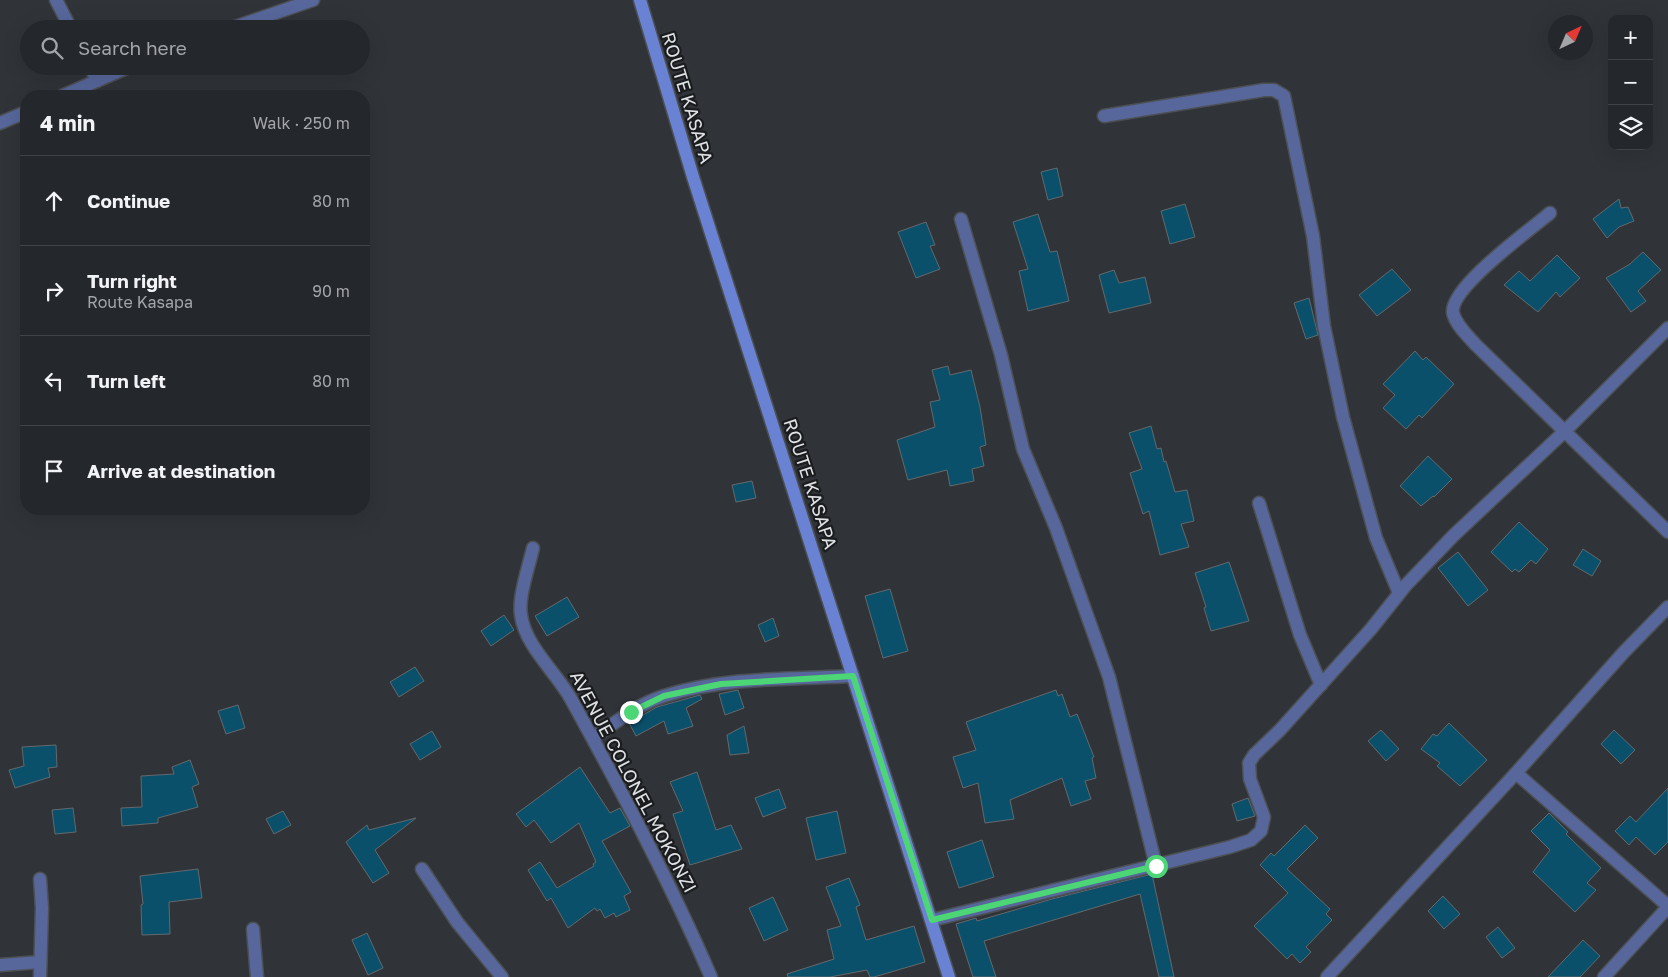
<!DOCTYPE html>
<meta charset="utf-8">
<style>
:root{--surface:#24272b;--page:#303337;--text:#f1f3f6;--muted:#a3a5a9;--line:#414447}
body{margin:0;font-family:"Golos Text",sans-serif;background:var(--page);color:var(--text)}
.controls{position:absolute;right:15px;top:15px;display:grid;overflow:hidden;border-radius:10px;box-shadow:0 5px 20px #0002}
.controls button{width:45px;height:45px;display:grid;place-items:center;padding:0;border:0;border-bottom:1px solid var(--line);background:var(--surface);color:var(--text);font:25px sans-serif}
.compass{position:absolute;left:1548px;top:15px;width:45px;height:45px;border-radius:50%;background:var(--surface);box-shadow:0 5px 20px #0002;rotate:44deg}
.stop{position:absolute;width:15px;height:15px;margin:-11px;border:4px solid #4cd676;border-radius:50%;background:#fff}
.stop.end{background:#4cd676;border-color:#fff;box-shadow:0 1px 5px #0008}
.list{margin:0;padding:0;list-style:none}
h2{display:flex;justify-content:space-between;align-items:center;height:65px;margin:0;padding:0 20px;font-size:21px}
h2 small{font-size:16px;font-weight:400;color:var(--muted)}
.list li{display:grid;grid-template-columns:32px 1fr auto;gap:15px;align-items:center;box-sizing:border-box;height:90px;padding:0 20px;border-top:1px solid var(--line)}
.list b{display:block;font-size:19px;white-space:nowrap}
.list p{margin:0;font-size:16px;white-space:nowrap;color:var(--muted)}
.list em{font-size:16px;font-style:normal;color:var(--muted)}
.icon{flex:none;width:28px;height:28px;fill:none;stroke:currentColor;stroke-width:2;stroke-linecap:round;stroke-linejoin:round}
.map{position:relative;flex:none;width:1668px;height:977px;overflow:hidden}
.search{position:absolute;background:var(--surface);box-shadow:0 5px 20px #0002;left:20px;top:20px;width:350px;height:55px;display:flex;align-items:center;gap:12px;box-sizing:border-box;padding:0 18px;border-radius:28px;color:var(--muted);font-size:19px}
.panel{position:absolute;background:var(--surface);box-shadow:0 5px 20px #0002;left:20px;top:90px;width:350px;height:425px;border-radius:20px}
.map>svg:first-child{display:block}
.building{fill:#0b506a;stroke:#62696d}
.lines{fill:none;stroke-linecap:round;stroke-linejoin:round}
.minor-casing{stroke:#4c5055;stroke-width:15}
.secondary-casing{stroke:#4c5055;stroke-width:15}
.minor{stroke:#57679b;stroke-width:12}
.secondary{stroke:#6a82d4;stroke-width:12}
.route{stroke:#4cd676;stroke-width:6}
.labels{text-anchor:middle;stroke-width:4.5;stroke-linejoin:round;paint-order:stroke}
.street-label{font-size:18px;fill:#dfe2e5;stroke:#1a1c1e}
</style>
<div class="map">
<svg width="1668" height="977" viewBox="0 0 1668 977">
<rect width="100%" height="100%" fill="#303439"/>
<g class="building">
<polygon points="1057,168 1063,196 1048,200 1041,172"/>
<polygon points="1619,199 1621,208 1628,207 1634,221 1619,227 1607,238 1593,219"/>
<polygon points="1185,204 1195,237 1170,244 1161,211"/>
<polygon points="1038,214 1050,252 1057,251 1069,301 1028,311 1019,271 1028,269 1013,222"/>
<polygon points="926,222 935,245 930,246 940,269 916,278 898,232"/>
<polygon points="1643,252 1661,270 1638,291 1646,301 1631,312 1606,278 1630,264"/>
<polygon points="1557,255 1580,278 1560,297 1556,292 1538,312 1504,285 1519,271 1530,281"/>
<polygon points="1392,269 1411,290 1377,316 1359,295"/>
<polygon points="1114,270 1119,283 1145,277 1151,303 1109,313 1099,275"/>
<polygon points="1309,298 1318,335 1306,339 1294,303"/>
<polygon points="1415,351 1423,360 1426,357 1454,384 1422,418 1419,415 1406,429 1383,408 1395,395 1383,384"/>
<polygon points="948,366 950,375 971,370 980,407 986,445 980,447 984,466 972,469 974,481 950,486 947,470 908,480 897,440 935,427 930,402 940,400 932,370"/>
<polygon points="1151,426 1157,449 1161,448 1164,462 1166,461 1175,492 1187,490 1194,521 1181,524 1189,547 1160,555 1149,511 1143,514 1130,473 1142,469 1129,433"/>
<polygon points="1428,456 1452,479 1434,497 1433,496 1421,506 1400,486"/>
<polygon points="752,481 756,498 736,502 732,485"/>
<polygon points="1519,522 1548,549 1536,564 1531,560 1519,572 1515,569 1512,572 1491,552"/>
<polygon points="1583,549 1601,561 1592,576 1573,565"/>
<polygon points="1458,552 1488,590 1468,606 1438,568"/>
<polygon points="1229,562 1249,621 1211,631 1204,608 1206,607 1195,573"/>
<polygon points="890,589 908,651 883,658 865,596"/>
<polygon points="567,597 579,617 547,636 535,616"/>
<polygon points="504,615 514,630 491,646 481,631"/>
<polygon points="773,618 779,636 765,642 758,625"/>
<polygon points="415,667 424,681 399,697 390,682"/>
<polygon points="738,690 744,708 725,715 719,694"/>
<polygon points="1056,690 1058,696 1062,694 1070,717 1077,714 1094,757 1092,758 1096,778 1085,781 1091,799 1071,806 1062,778 1010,800 1014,819 985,823 978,783 963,788 953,757 976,750 966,722"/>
<polygon points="700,695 702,699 686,708 693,726 668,734 664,721 636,736 629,723 657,707"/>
<polygon points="238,705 245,728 226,734 218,711"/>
<polygon points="1449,723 1487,760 1460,786 1437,766 1440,763 1421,749 1433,734 1437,736"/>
<polygon points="744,726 749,753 730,755 727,735"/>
<polygon points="1381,730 1399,749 1386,761 1368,741"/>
<polygon points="1614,730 1635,750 1621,764 1601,744"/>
<polygon points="432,731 441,747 420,760 410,744"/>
<polygon points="56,745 57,767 48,768 50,777 15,788 9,770 24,766 22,747"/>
<polygon points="190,760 199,784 192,787 198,807 158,818 158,823 122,826 121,808 142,807 141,776 174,774 172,767"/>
<polygon points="580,767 610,813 620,808 630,826 602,841 631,892 624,896 630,910 616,917 614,913 605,918 600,909 597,911 595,908 568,928 551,898 547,901 528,870 540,862 557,888 594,866 593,864 596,862 579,823 551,843 534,820 526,827 516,814"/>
<polygon points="697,772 716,830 731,825 742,849 690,865 673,814 683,811 670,782"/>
<polygon points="1668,788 1668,842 1655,855 1636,837 1629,845 1615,831 1630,816 1636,822"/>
<polygon points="779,789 786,808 763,817 755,798"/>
<polygon points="1248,798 1255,816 1237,821 1232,804"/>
<polygon points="73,808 76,832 55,834 52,810"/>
<polygon points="283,811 291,825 274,834 266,819"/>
<polygon points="837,811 846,853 816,860 806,818"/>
<polygon points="1549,813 1568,832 1566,834 1601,868 1587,883 1596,890 1575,912 1533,872 1550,850 1531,831"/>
<polygon points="416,818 375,850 389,873 373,883 346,842 367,825 369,830"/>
<polygon points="1305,825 1318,838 1287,869 1330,909 1326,914 1332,920 1306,947 1311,952 1300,963 1292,954 1287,959 1254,926 1288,893 1260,865 1271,853 1274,856"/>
<polygon points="982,840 994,877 959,888 947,852"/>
<polygon points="198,869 202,898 169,902 170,934 142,935 141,905 143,904 140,876"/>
<polygon points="1152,874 1174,977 1159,977 1140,894 984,941 996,977 973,977 956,924 976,918 977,921 1052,899"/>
<polygon points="849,878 860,905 856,907 866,940 914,926 925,962 874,977 870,977 867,970 830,977 788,977 787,974 834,959 827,930 841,926 826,887"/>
<polygon points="1443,896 1460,914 1444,929 1428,911"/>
<polygon points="773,897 788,930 764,941 749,908"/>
<polygon points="1498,927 1515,948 1502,958 1486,937"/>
<polygon points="367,933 383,968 368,975 352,940"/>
<polygon points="1583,940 1600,956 1580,977 1548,977"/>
</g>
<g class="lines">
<defs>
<g id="minor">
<polyline points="56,0 71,29"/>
<polyline points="229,29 313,0"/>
<polyline points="90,66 97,81"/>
<polyline points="62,96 131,66"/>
<polyline points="1104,116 1264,90 1274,90 1284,96 1313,236 1324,326 1343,417 1376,538 1399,593"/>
<polyline points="0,123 26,112"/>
<path d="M1550,213C1530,230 1449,288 1453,313C1456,325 1467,335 1475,344L1668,532"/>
<polyline points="961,219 1001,355 1023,449 1056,528 1109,677 1156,866"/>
<polyline points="1259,503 1300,635 1321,685"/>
<path d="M533,548C529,566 518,597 521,615C525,646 556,672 571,699C621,790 670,882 711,977"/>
<path d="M593,738C615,723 638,704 664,696C724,677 791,679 853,676"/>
<polyline points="1516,773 1624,652 1668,607"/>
<polyline points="422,869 457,922 502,977"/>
<polyline points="932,920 1230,847 1251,840 1261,831 1264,817 1250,779 1249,763 1254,755 1280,730 1371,629 1406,585 1454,535 1565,431 1668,328"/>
<polyline points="253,929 257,977"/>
<polyline points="0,965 40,962"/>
<polyline points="40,977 42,908 40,879"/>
<polyline points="1327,977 1516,773 1668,906"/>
<polyline points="1604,977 1668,907"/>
</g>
<polyline id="secondary" points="640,0 693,177 949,977"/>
</defs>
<use href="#minor" class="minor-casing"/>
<use href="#secondary" class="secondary-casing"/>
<use href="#minor" class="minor"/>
<use href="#secondary" class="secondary"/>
</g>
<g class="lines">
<polyline class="route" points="631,712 664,696 721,684 853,676 932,920 1156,866"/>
</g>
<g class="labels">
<g class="street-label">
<text transform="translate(687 98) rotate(73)" y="6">ROUTE KASAPA</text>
<text transform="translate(810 484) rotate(72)" y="6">ROUTE KASAPA</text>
<text transform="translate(633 782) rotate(62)" y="6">AVENUE COLONEL MOKONZI</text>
</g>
</g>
</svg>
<div class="controls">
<button>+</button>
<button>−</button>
<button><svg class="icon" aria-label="layers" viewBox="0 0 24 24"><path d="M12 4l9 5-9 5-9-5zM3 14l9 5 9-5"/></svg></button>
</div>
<svg class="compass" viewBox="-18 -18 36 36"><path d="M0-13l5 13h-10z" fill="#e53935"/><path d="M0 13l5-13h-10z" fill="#a3a5a9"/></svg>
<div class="stop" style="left:1156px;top:866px"></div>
<div class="stop end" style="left:631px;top:712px"></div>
<div class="search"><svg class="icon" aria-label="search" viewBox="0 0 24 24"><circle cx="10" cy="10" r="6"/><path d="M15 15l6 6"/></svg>Search here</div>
<section class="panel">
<h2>4 min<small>Walk · 250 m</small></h2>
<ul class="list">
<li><svg class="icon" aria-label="ahead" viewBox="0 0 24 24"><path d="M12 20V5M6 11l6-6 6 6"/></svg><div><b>Continue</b></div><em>80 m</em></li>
<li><svg class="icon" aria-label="right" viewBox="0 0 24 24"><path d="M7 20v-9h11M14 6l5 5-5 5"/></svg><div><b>Turn right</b><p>Route Kasapa</p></div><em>90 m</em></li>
<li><svg class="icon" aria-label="left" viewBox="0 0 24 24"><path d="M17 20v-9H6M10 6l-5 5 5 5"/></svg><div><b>Turn left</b></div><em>80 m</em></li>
<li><svg class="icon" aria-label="arrive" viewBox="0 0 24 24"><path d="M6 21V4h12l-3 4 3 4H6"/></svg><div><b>Arrive at destination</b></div></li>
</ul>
</section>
</div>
